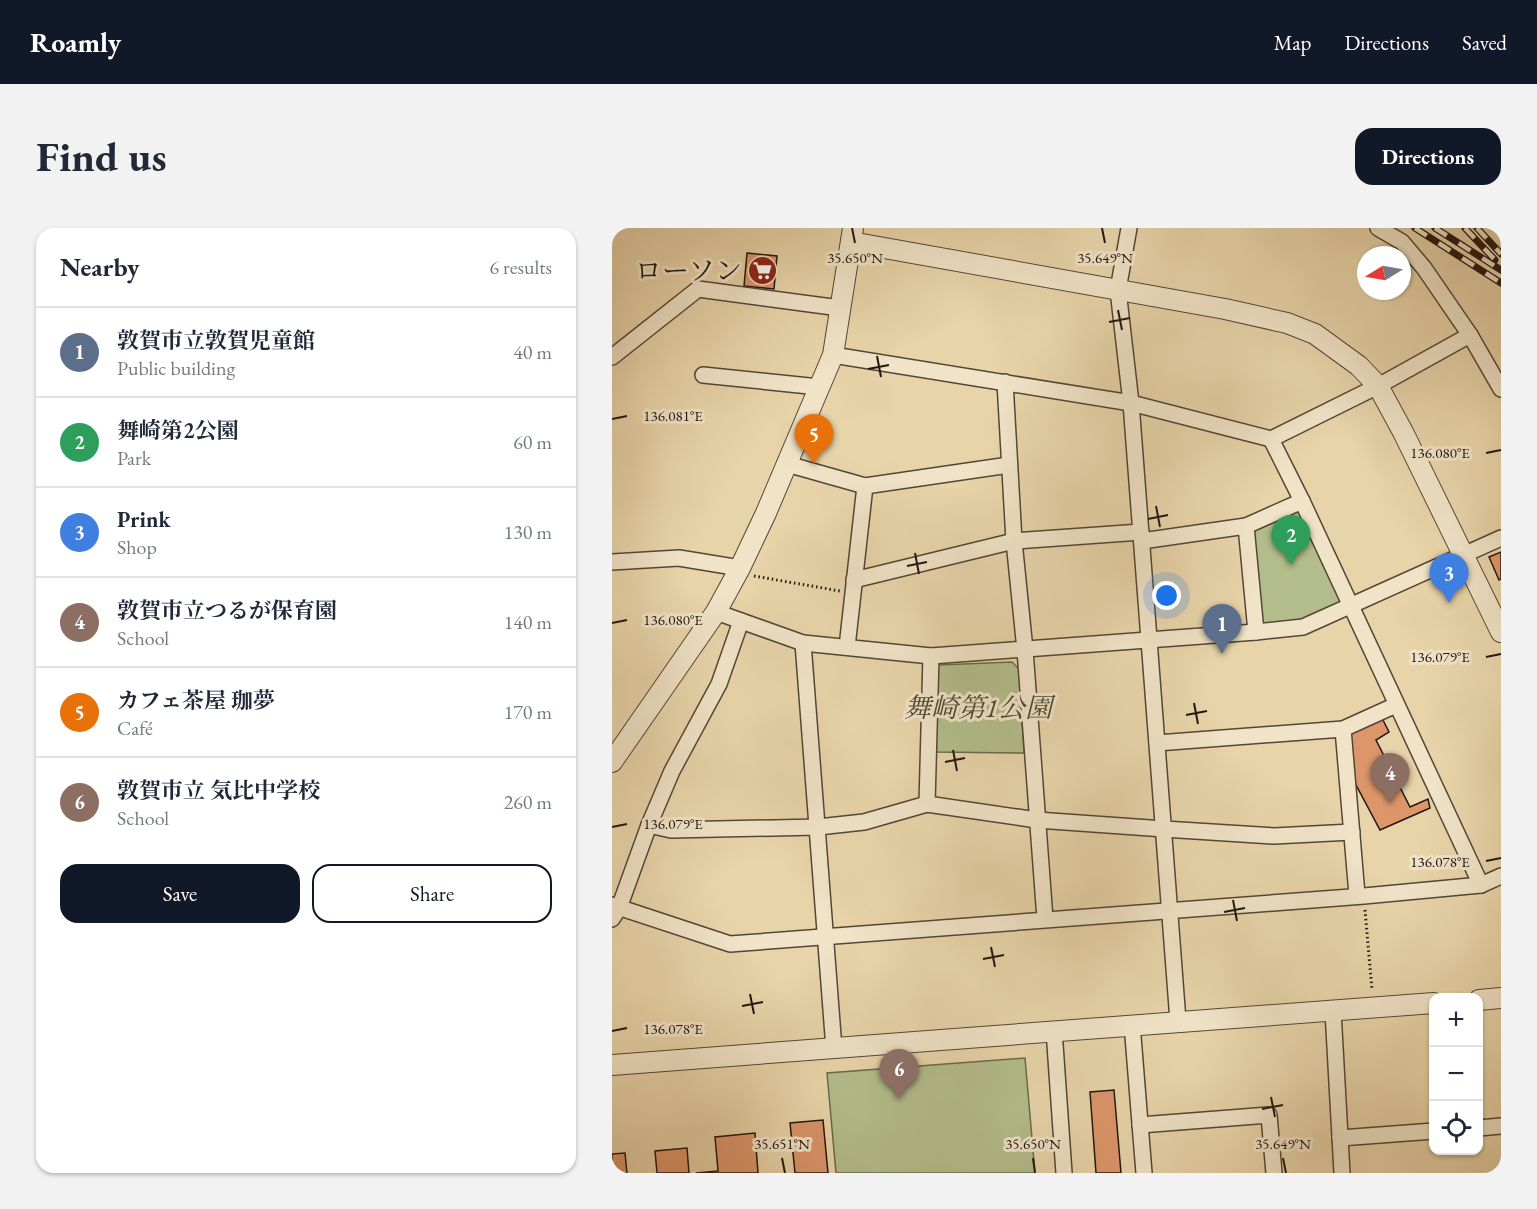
<!DOCTYPE html>
<meta charset="utf-8">
<style>
:root{--surface:#fff;--page:#f2f2f3;--text:#1f2937;--muted:#747a83;--line:#e0e1e3;--accent:#111827}
body{margin:0;font-family:"EB Garamond","Noto Serif JP",serif;background:var(--page);color:var(--text)}
.controls{position:absolute;right:18px;bottom:18px;display:grid;overflow:hidden;border-radius:12px;box-shadow:0 2px 4px #0004}
.controls button{width:54px;height:54px;display:grid;place-items:center;padding:0;border:0;border-bottom:2px solid var(--line);background:var(--surface);color:var(--text);font:30px sans-serif}
.compass{position:absolute;left:745px;top:18px;width:54px;height:54px;border-radius:50%;background:var(--surface);box-shadow:0 2px 4px #0004;rotate:259deg}
.you{position:absolute;left:555px;top:368px;width:21px;height:21px;margin:-15px;border:4px solid #fff;border-radius:50%;background:#1a73e8;box-shadow:0 0 0 9px #1a73e833}
.badge{display:grid;place-items:center;width:39px;height:39px;border-radius:50%;background:var(--accent);color:#fff;font-size:20px;font-weight:700}
.pin{position:absolute;translate:-50% -50px;filter:drop-shadow(0 2px 3px #0008)}
.pin::after{content:'';position:absolute;top:32px;width:21px;height:18px;background:inherit;clip-path:polygon(0 0,100% 0,50% 100%)}
.list{margin:0;padding:0;list-style:none}
h2{display:flex;justify-content:space-between;align-items:center;height:78px;margin:0;padding:0 24px;font-size:26px}
h2 small{font-size:20px;font-weight:400;color:var(--muted)}
.list li{display:grid;grid-template-columns:39px 1fr auto;gap:18px;align-items:center;box-sizing:border-box;height:90px;padding:0 24px;border-top:2px solid var(--line)}
.list b{display:block;font-size:22px;white-space:nowrap}
.list p{margin:0;font-size:20px;white-space:nowrap;color:var(--muted)}
.list em{font-size:20px;font-style:normal;color:var(--muted)}
.actions{display:flex;gap:12px;padding:18px 24px}
.actions a{flex:1;padding:14px 0;border:2px solid var(--accent);border-radius:18px;text-align:center;font-size:21px;color:var(--accent)}
.actions .main{background:var(--accent);color:#fff}
.icon{flex:none;width:33px;height:33px;fill:none;stroke:currentColor;stroke-width:2;stroke-linecap:round;stroke-linejoin:round}
.map{position:relative;flex:none;width:889px;height:945px;overflow:hidden;border-radius:18px}
header{display:flex;align-items:center;gap:36px;box-sizing:border-box;height:84px;padding:0 30px;background:var(--accent);color:#fff}
header strong{font-size:28px}
nav{display:flex;gap:33px;margin-inline-start:auto;font-size:21px}
.intro{display:flex;align-items:center;justify-content:space-between;box-sizing:border-box;height:144px;padding:0 36px}
h1{margin:0;font-size:42px}
.button{padding:15px 27px;border-radius:18px;background:var(--accent);color:#fff;font-size:21px;font-weight:700}
main{display:flex;gap:36px;padding:0 36px}
aside{flex:1;background:var(--surface);border-radius:18px;box-shadow:0 2px 4px #0004}
.map>svg:first-child{display:block}
.green{fill:#b3bd8b;stroke:#6a6a4e;stroke-width:1.5}
.building{fill:#dc966a;stroke:#221611;stroke-width:1.5}
.lines{fill:none;stroke-linecap:round;stroke-linejoin:round}
.minor-casing{stroke:#544637;stroke-width:18}
.tertiary-casing{stroke:#544637;stroke-width:22}
.path{stroke:#221611;stroke-width:3;stroke-dasharray:1.5 3;stroke-linecap:butt}
.minor{stroke:#f0e3c7;stroke-width:15}
.tertiary{stroke:#f0e3c7;stroke-width:20}
.rail-casing{stroke:#221611;stroke-width:7}
.rail{stroke:#f0e3c7;stroke-width:4.5;stroke-dasharray:14;stroke-linecap:butt}
.ticks{fill:none;stroke:#221611;stroke-width:2}
.labels{text-anchor:middle;stroke-width:6;stroke-linejoin:round;paint-order:stroke}
.poi-label{font-size:27px;fill:#221611;stroke:#f0e3c7;text-anchor:end}
.park-label{font-size:27px;font-style:italic;fill:#4e4836;stroke:#f0e3c7}
.ticks-label{font-size:15px;text-anchor:middle;fill:#221611;stroke:#f0e3c7;stroke-width:6;stroke-linejoin:round;paint-order:stroke}
</style>
<header>
<strong>Roamly</strong>
<nav><a>Map</a><a>Directions</a><a>Saved</a></nav>
</header>
<div class="intro"><h1>Find us</h1><a class="button">Directions</a></div>
<main>
<aside>
<h2>Nearby<small>6 results</small></h2>
<ul class="list">
<li><span class="badge" style="background:#5c6f8a">1</span><div><b>敦賀市立敦賀児童館</b><p>Public building</p></div><em>40 m</em></li>
<li><span class="badge" style="background:#2e9e5b">2</span><div><b>舞崎第2公園</b><p>Park</p></div><em>60 m</em></li>
<li><span class="badge" style="background:#3f7fe0">3</span><div><b>Prink</b><p>Shop</p></div><em>130 m</em></li>
<li><span class="badge" style="background:#8d6e63">4</span><div><b>敦賀市立つるが保育園</b><p>School</p></div><em>140 m</em></li>
<li><span class="badge" style="background:#e8710a">5</span><div><b>カフェ茶屋 珈夢</b><p>Café</p></div><em>170 m</em></li>
<li><span class="badge" style="background:#8d6e63">6</span><div><b>敦賀市立 気比中学校</b><p>School</p></div><em>260 m</em></li>
</ul>
<div class="actions"><a class="main">Save</a><a>Share</a></div>
</aside>
<div class="map">
<svg width="889" height="945" viewBox="0 0 889 945">
<rect width="100%" height="100%" fill="#e8d4a9"/>
<filter id="stains"><feTurbulence type="fractalNoise" baseFrequency=".00333" numOctaves="4"/><feColorMatrix values="0 0 0 0 .2 0 0 0 0 .09 0 0 0 0 .02 0 0 0 .5 -.17"/></filter>
<radialGradient id="worn" r=".72"><stop offset=".6" stop-color="#630" stop-opacity="0"/><stop offset="1" stop-color="#630" stop-opacity=".3"/></radialGradient>
<g class="green">
<polygon points="685,282 691,286 731,369 729,375 691,393 652,396 649,392 640,305 644,301"/>
<polygon points="400,434 407,441 412,525 321,524 323,442 327,437"/>
<polygon points="413,830 423,945 224,945 215,845"/>
</g>
<g class="building">
<polygon points="135,25 165,28 162,61 132,58"/>
<polygon points="889,324 889,351 887,352 877,329"/>
<polygon points="770,490 777,504 764,512 798,579 816,571 818,580 768,602 743,555 738,506"/>
<polygon points="502,862 509,945 484,945 478,864"/>
<polygon points="211,892 216,945 183,945 178,895"/>
<polygon points="143,905 146,945 84,945 106,943 103,909"/>
<polygon points="75,920 77,945 45,945 43,923"/>
<polygon points="13,925 15,945 0,945 0,926"/>
</g>
<g class="lines">
<defs>
<g id="minor">
<polyline points="517,0 506,62 519,175 566,793"/>
<polyline points="766,0 790,14 812,40 858,107 889,161"/>
<polyline points="221,127 519,175 659,211 766,158 858,107"/>
<polyline points="0,129 86,61 228,80"/>
<polyline points="91,147 207,159"/>
<polyline points="393,154 402,313 413,422 433,691"/>
<polyline points="659,211 690,273 869,657"/>
<polyline points="175,236 253,258 397,237"/>
<polyline points="634,298 644,404"/>
<polyline points="530,313 634,298 690,273"/>
<polyline points="0,334 67,330 128,340"/>
<polyline points="242,352 402,313 529,304"/>
<polyline points="104,384 191,415 319,428 644,404 691,399 889,310"/>
<polyline points="191,415 222,821"/>
<polyline points="235,419 253,258"/>
<polyline points="731,501 745,667"/>
<polyline points="545,515 731,501 784,477"/>
<polyline points="315,576 319,428"/>
<polyline points="37,597 59,602 206,599 252,594 315,576 425,592 552,601 662,608 740,604"/>
<polyline points="0,677 118,716 752,668 869,657 889,648"/>
<polyline points="0,691 7,680 37,597 60,543 107,456 129,393"/>
<polyline points="721,783 730,945"/>
<polyline points="520,796 532,945"/>
<polyline points="442,802 452,945"/>
<polyline points="528,897 657,887 662,945"/>
<polyline points="867,900 889,898"/>
<polyline points="728,910 822,903"/>
</g>
<g id="tertiary">
<polyline points="239,14 613,81 675,95 703,106 747,138 766,158 791,204 889,404"/>
<polyline points="0,534 104,384 128,340 154,285 221,127 241,0"/>
<polyline points="867,772 889,770"/>
<path d="M0,837C274,817 548,794 822,775"/>
</g>
</defs>
<use href="#minor" class="minor-casing"/>
<use href="#tertiary" class="tertiary-casing"/>
<g class="path">
<polyline points="142,348 228,363"/>
<polyline points="753,682 760,762"/>
</g>
<use href="#minor" class="minor"/>
<use href="#tertiary" class="tertiary"/>
<defs>
<g id="rail">
<polyline points="803,0 889,55"/>
<polyline points="823,0 889,42"/>
<polyline points="853,0 883,32"/>
<polyline points="865,0 889,26"/>
</g>
</defs>
<use href="#rail" class="rail-casing"/>
<use href="#rail" class="rail"/>
</g>
<path class="ticks" d="M240,0L243,15M490,0L493,15M506,82L510,102M497,94L518,90M265,128L269,149M256,141L277,137M0,191L15,188M874,225L889,222M544,278L548,299M536,291L556,287M303,325L307,346M295,338L315,334M0,395L15,392M874,429L889,426M582,475L586,496M574,487L595,483M341,522L345,543M333,534L353,530M0,599L15,596M874,633L889,630M621,672L625,693M612,684L633,680M379,719L383,739M371,731L392,727M138,766L142,786M130,778L151,774M0,803L15,800M659,869L663,889M650,881L671,877M170,930L173,945M421,930L423,945M671,930L674,945"/>
<defs>
<symbol id="supermarket-disc" viewBox="-11 -11 22 22"><circle r="9.5" fill="#8f2418" stroke="#f0e3c7"/><path d="M-6-5.5h2.5l.6 2H6L4.5 2H-2.5L-4.4-4H-6ZM-1.5 3.2a1.3 1.3 0 1 0 .1 0ZM3 3.2a1.3 1.3 0 1 0 .1 0Z" fill="#fff"/></symbol>
</defs>
<g fill-rule="evenodd">
<use href="#supermarket-disc" x="134" y="26" width="33" height="33"/>
</g>
<g class="labels">
<g class="poi-label">
<text x="130" y="52">ローソン</text>
</g>
<g class="park-label">
<text x="366" y="489">舞崎第1公園</text>
</g>
</g>
<g class="ticks-label">
<text x="243" y="35">35.650°N</text>
<text x="493" y="35">35.649°N</text>
<text x="61" y="193">136.081°E</text>
<text x="828" y="230">136.080°E</text>
<text x="61" y="397">136.080°E</text>
<text x="828" y="434">136.079°E</text>
<text x="61" y="601">136.079°E</text>
<text x="828" y="639">136.078°E</text>
<text x="61" y="806">136.078°E</text>
<text x="170" y="921">35.651°N</text>
<text x="421" y="921">35.650°N</text>
<text x="671" y="921">35.649°N</text>
</g>
<rect width="100%" height="100%" filter="url(#stains)"/>
<rect width="100%" height="100%" fill="url(#worn)"/>
</svg>
<div class="controls">
<button>+</button>
<button>−</button>
<button><svg class="icon" aria-label="locate" viewBox="0 0 24 24"><circle cx="12" cy="12" r="6"/><path d="M12 2v4M12 18v4M2 12h4M18 12h4"/></svg></button>
</div>
<svg class="compass" viewBox="-18 -18 36 36"><path d="M0-13l5 13h-10z" fill="#e53935"/><path d="M0 13l5-13h-10z" fill="#747a83"/></svg>
<div class="you"></div>
<div class="pin badge" style="left:610px;top:426px;background:#5c6f8a">1</div>
<div class="pin badge" style="left:679px;top:337px;background:#2e9e5b">2</div>
<div class="pin badge" style="left:837px;top:375px;background:#3f7fe0">3</div>
<div class="pin badge" style="left:778px;top:575px;background:#8d6e63">4</div>
<div class="pin badge" style="left:202px;top:236px;background:#e8710a">5</div>
<div class="pin badge" style="left:287px;top:871px;background:#8d6e63">6</div>
</div>
</main>
